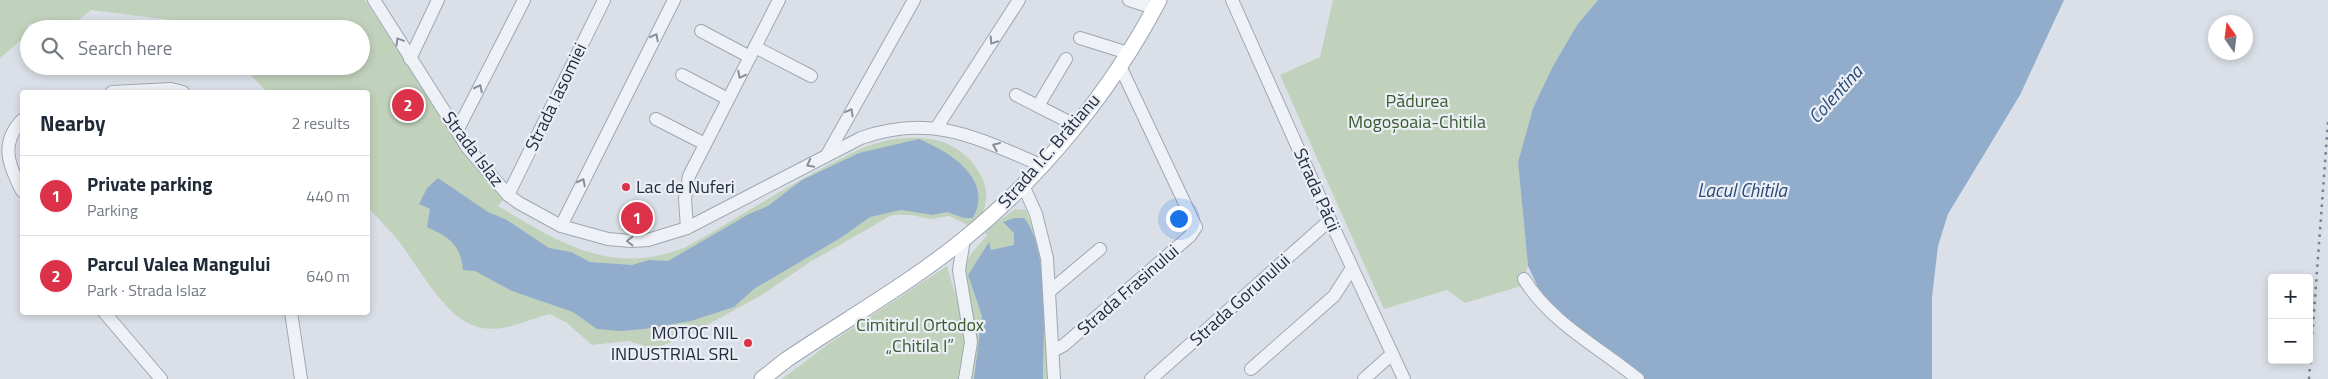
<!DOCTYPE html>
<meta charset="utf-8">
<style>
:root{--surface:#fff;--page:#f2f2f3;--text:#1f2937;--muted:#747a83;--line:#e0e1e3;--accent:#db3249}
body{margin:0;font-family:"Titillium Web",sans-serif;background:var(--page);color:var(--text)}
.controls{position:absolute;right:15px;bottom:15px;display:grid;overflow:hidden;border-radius:5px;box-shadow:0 2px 8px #0003}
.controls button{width:45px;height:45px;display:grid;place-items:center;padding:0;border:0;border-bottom:1px solid var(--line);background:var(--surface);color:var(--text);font:25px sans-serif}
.compass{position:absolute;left:2208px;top:15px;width:45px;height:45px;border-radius:50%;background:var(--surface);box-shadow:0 2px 8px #0003;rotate:346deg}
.you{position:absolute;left:1178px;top:218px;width:18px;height:18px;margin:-12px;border:4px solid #fff;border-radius:50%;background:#1a73e8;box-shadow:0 0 0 8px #1a73e833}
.badge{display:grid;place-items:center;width:32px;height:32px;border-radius:50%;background:var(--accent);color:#fff;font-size:16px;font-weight:700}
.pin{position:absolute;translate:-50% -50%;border:2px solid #fff;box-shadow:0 1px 5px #0006}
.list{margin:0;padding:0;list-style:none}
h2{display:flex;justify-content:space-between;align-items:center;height:65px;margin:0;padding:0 20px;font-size:21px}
h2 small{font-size:16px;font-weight:400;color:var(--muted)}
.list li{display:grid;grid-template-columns:32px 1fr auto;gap:15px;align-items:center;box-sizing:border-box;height:80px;padding:0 20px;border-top:1px solid var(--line)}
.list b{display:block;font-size:19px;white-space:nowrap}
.list p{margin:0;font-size:16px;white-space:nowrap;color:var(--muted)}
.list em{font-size:16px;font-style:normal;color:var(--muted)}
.icon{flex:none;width:28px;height:28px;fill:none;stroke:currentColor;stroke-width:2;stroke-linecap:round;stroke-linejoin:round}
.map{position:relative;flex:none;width:2328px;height:379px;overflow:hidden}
.search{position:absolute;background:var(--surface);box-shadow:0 2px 8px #0003;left:20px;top:20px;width:350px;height:55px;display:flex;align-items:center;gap:12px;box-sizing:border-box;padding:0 18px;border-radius:28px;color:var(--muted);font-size:19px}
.panel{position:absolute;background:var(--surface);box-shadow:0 2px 8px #0003;left:20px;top:90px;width:350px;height:225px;border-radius:5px}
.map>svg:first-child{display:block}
.green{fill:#c1d2bc}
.water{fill:#92adcc}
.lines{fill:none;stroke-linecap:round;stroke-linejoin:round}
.minor-casing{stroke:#a0a7b2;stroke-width:14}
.major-casing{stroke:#9aa4b4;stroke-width:17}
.minor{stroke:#eef1f6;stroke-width:12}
.major{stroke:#fff;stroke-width:15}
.rail{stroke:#737f93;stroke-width:2.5;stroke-dasharray:2.5 5;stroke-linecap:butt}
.oneway{stroke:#898f9a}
.poi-dot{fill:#db3249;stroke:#ebeff5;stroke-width:2}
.labels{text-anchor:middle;stroke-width:4.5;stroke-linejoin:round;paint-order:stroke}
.street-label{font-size:18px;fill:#242d3f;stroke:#ebeff5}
.park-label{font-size:18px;fill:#385c30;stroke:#ebeff5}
.poi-label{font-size:18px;fill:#242d3f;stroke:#ebeff5;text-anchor:start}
.water-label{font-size:19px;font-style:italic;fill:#2a4b77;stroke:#ebeff5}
</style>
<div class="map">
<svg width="2328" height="379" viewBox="0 0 2328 379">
<rect width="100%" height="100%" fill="#dbe0e8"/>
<g class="green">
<path d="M0,0H365L469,160L504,199L498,206C560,243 612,277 686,247C735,220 783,188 834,162C845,157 856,150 868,146C900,134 946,132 970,160C985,177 991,194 982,215L992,226L1015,209L1026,210L1040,248L1047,347V379H972L962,265L987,235L975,221L968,225L949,216L930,219L911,215H892L810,262L760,296L696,331L655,349L628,341L592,345L567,323L550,314C530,319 504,332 482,328C449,323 422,273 403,247C393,233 379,220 368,207V92H267L242,66H361V29H207L203,24L91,10L72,25H59L53,21L29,24L22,39L0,58Z"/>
<polygon points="1333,0 1598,0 1577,25 1553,66 1533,108 1518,162 1528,266 1521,286 1465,303 1447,290 1384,309 1280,75 1320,57"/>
<path d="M947,266C956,300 977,346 958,379H782L827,345Z"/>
</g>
<g class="water">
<polygon points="1598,0 2064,0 2020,95 1948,214 1938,246 1932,297 1932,379 1645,379 1559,313 1542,296 1528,266 1518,162 1533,108 1553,66 1577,25"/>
<path d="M919,139C950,152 994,179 973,218H964L947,212L933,215L901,210L870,217L842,237L754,289L734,307L691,321L644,329L621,331L597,329L573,312L512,291L475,271L463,270C461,245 449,237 427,227L430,209L419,204L427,188L438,178L488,212L507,220L549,248L571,252L590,262L632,265L649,260L668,261L749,214L768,206L802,180L859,153Z"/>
<path d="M1014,218H1024C1050,248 1043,339 1043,379H974L982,316L968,275L989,242L991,250L1014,245V233L1003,222Z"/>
</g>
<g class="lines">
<defs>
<g id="minor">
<path d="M374,0L467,147L508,195L519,203L561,226L608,239L631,241L648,240L687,228L861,138C932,113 977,138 1041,165"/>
<polyline points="1129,0 1154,8"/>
<polyline points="1232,0 1330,220 1404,379"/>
<polyline points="701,31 750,57"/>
<polyline points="1080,38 1128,53"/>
<polyline points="755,47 811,76"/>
<polyline points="410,59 438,0"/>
<polyline points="682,75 728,99"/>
<polyline points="112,92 171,89 183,92"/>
<polyline points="1016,95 1075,125"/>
<polyline points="1038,106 1066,59"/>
<polyline points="656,119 705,144"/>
<path d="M22,120C0,143 8,164 22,191"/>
<polyline points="937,127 1019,0"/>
<polyline points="457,131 524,0"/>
<polyline points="827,155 914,0"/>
<polyline points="1023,185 1036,214 1047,258 1054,379"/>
<polyline points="508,195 604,0"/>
<polyline points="561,226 674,0"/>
<polyline points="687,228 685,199 689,176 779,0"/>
<polyline points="964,239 959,270 971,342 965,379"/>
<path d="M1524,279C1551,323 1599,347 1638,379"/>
<polyline points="1050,291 1100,249"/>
<polyline points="104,312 161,379"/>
<polyline points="291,312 301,379"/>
<polyline points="1053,351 1064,345 1190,236 1196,227 1120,66"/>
<polyline points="1251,369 1334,296 1352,268"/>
<polyline points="1151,379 1330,220"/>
<polyline points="1364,379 1392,354"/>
</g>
<path id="major" d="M762,379L786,360C845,320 909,284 964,239C1043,175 1112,90 1159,0"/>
</defs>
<use href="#minor" class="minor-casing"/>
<use href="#major" class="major-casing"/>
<use href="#minor" class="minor"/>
<use href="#major" class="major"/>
<polyline class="rail" points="2309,379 2328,122"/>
</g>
<defs><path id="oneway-chevron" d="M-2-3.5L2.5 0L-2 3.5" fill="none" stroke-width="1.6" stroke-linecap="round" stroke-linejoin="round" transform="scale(1.25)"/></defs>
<g class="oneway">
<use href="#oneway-chevron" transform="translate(655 37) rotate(-63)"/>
<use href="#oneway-chevron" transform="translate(399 41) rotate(-121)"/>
<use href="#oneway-chevron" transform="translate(993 41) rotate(123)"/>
<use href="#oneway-chevron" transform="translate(741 75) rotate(117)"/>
<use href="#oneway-chevron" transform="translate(479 88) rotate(-63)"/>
<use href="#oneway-chevron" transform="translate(850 112) rotate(-61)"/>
<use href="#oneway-chevron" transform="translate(996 146) rotate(-157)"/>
<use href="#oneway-chevron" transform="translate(810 164) rotate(153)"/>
<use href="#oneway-chevron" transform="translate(582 182) rotate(-63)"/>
<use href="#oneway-chevron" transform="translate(630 241) rotate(180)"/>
</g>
<g class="poi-dot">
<circle cx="626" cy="187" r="5"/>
<circle cx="748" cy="343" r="5"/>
</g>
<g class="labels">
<g class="street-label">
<text transform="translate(556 97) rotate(-64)" y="6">Strada Iasomiei</text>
<text transform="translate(473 149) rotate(53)" y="6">Strada Islaz</text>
<text transform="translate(1049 151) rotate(-49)" y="6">Strada I.C. Brătianu</text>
<text transform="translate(1317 190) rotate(66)" y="6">Strada Păcii</text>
<text transform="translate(1128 290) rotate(-41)" y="6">Strada Frasinului</text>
<text transform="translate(1240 300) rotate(-42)" y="6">Strada Gorunului</text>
</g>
<g class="park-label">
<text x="1417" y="107">Pădurea<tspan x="1417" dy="21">Mogoșoaia-Chitila</tspan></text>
<text x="920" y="331">Cimitirul Ortodox<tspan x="920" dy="21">„Chitila I”</tspan></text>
</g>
<g class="poi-label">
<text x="636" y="193">Lac de Nuferi</text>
<text x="738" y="339" text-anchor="end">MOTOC NIL<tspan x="738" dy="21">INDUSTRIAL SRL</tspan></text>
</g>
<g class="water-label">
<text transform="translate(1835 94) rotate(-48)" y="7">Colentina</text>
<text x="1742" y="197">Lacul Chitila</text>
</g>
</g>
</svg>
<div class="controls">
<button>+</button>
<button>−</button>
</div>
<svg class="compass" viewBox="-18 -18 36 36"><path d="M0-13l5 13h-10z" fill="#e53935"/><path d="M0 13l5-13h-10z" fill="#747a83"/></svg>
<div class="you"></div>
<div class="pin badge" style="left:637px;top:218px">1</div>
<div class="pin badge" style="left:408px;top:105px">2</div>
<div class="search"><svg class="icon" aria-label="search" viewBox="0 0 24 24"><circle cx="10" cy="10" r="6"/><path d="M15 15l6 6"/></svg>Search here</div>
<section class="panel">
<h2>Nearby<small>2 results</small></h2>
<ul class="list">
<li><span class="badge">1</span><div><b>Private parking</b><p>Parking</p></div><em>440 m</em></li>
<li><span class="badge">2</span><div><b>Parcul Valea Mangului</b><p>Park · Strada Islaz</p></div><em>640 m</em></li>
</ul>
</section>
</div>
